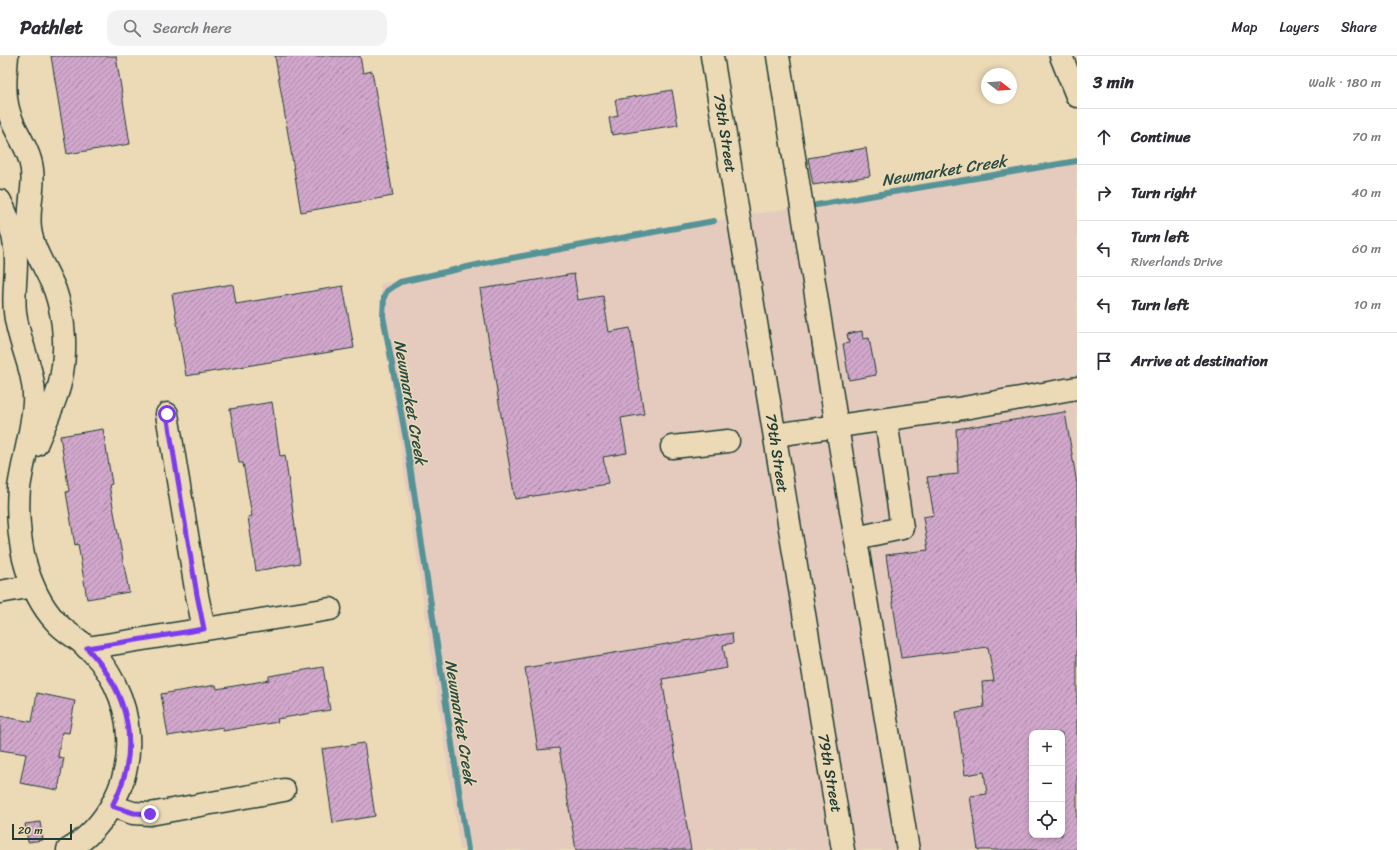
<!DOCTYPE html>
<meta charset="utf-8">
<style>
:root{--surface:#fff;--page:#f2f2f3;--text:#2b2b33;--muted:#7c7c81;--line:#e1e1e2}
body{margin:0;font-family:Sriracha,sans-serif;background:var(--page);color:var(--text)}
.controls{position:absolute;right:12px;bottom:12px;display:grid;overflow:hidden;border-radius:8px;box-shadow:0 2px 6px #0003}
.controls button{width:36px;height:36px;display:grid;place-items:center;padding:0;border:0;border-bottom:1px solid var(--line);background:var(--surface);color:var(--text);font:20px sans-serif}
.compass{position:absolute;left:981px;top:12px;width:36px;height:36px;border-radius:50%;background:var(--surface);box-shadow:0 2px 6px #0003;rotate:107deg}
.scale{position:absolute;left:12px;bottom:10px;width:60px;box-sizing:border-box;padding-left:4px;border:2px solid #1f3d34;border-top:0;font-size:11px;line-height:14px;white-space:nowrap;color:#1f3d34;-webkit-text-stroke:3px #ecdab7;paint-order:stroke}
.stop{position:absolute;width:12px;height:12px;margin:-9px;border:3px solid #7c3aed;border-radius:50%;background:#fff}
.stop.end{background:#7c3aed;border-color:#fff;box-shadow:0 1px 4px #0008}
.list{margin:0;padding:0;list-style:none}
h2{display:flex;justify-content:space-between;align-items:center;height:52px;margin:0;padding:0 16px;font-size:17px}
h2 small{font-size:13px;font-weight:400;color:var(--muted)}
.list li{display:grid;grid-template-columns:26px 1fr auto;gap:12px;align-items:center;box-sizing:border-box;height:56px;padding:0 16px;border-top:1px solid var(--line)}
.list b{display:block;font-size:15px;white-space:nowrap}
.list p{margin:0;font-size:13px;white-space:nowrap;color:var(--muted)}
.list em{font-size:13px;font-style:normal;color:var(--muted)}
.icon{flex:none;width:22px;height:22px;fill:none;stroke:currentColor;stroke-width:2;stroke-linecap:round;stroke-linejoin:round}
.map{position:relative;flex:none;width:1077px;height:794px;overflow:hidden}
header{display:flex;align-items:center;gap:24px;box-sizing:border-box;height:56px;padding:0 20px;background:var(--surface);border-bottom:1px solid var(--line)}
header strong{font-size:19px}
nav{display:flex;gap:22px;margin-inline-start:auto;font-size:14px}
.search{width:280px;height:36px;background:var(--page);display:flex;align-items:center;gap:10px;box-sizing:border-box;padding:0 14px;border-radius:12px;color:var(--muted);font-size:15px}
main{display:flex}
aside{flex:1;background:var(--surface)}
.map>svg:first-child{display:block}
.built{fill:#e4cbbd;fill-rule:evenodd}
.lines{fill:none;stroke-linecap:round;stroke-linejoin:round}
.stream{stroke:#579397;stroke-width:6}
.building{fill:url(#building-hatch);stroke:#1f3d34;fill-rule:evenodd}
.minor-casing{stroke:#1f3d34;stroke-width:25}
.minor{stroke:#ecdab7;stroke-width:22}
.route{stroke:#7c3aed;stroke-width:5}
.labels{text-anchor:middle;stroke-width:3;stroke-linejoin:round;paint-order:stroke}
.street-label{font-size:15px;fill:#1f3d34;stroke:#ecdab7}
.water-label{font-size:16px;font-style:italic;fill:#284b44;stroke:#ecdab7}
</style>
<header>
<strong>Pathlet</strong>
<div class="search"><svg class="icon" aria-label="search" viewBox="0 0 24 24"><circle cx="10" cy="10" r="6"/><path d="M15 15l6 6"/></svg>Search here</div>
<nav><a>Map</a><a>Layers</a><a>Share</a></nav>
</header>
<main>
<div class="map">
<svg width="1077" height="794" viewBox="0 0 1077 794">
<defs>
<pattern id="building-hatch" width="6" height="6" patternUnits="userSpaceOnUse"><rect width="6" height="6" fill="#d1a7cb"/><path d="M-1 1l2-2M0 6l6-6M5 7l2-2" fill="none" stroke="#a989a6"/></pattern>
</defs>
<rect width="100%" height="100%" fill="#ecdab7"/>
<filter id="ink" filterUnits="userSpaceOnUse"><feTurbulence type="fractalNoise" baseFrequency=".025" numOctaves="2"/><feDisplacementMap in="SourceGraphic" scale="8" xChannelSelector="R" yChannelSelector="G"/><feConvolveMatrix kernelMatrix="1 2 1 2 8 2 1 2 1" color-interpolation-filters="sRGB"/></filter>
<g filter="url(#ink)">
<path class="built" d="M1077,103V794H460L386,292L380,228L714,165ZM1032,677H1062V779H1032Z"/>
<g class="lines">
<g class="stream">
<polyline points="816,149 1077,105"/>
<polyline points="468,794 406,383 383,260 384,241 387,235 400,226 490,206 714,165"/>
</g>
</g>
<g class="building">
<polygon points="51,0 116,0 130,88 67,98"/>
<polygon points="275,0 360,0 363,17 372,15 393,140 301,156"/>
<polygon points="672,34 678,69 612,79 609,62 618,60 615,44"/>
<polygon points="866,92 870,120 813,129 808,102"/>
<polygon points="574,218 578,244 603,240 609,276 630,272 644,358 621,362 627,397 603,401 608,428 515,443 480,233"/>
<polygon points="233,228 236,248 343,230 354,292 186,320 172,238"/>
<polygon points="862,275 863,283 869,282 876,319 849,324 843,288 849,287 847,278"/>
<polygon points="272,346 280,400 285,399 300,507 256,515 248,461 252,460 243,407 239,407 230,353"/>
<path d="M1065,356L1077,428V794H978L970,740L987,738L984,716L965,719L956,656L984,651L982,626L994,625L988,591L901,602L886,499L928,494L923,461L934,459L927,421L958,418L956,373ZM1032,677H1062V779H1032Z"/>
<polygon points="103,373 112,428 109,429 129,536 87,543 78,488 75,489 66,436 69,435 60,380"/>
<polygon points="732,577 733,587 723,589 727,612 662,623 691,794 576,794 559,692 538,694 525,612"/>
<polygon points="323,611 330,654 277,663 278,666 223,675 223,671 168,680 161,638 216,629 217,633 269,624 269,620"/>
<polygon points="37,637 75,645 69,677 62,676 58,701 64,702 58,734 20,727 26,698 0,694 0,660 32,666"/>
<polygon points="364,687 375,760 333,767 322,693"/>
<polygon points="40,766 43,784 28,786 25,768"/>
</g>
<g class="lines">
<defs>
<g id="minor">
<path d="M7,0C5,23 3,44 12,65C18,79 26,90 30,104C37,127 27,149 30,173C33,195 47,214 55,234C65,263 67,297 60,327C55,348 44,369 36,389"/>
<polyline points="712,0 843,794"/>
<polyline points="778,0 837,371 908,794"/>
<polyline points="1061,0 1077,40"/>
<path d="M0,145C10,164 16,184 16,206C16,223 13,239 15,256C18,287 36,315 34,347C32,376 23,404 19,432C17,456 19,480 24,503C30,526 40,549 56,566C63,574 73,580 81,586C109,608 127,645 128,680C131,725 107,771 68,794"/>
<polyline points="167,358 197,539 204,573"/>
<polyline points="775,379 958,353 1077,332"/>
<polyline points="672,391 728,385"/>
<polyline points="856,482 902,472 886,364"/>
<polyline points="0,536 33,530"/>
<polyline points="87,592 330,553"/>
<polyline points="112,750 133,757 150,758 284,734"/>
</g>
</defs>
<use href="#minor" class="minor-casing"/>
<use href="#minor" class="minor"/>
</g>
</g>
<g class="lines" filter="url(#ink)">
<path class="route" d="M150,758L134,757L112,750C143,693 129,637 87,592L204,573L197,539L167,358"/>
</g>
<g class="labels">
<g class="street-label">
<text transform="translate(725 77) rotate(81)" y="5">79th Street</text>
<text transform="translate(777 397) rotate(81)" y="5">79th Street</text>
<text transform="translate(830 717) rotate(80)" y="5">79th Street</text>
</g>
<g class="water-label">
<text transform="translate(944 114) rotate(-9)" y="6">Newmarket Creek</text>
<text transform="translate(411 346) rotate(80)" y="6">Newmarket Creek</text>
<text transform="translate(461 666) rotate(81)" y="6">Newmarket Creek</text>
</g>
</g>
</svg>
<div class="controls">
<button>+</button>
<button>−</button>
<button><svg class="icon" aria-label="locate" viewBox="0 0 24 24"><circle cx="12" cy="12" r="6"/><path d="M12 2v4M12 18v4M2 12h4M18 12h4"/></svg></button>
</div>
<svg class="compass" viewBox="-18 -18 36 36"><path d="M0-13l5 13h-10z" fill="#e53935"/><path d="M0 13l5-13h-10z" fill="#7c7c81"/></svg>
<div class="scale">20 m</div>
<div class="stop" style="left:167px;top:358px"></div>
<div class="stop end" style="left:150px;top:758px"></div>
</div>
<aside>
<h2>3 min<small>Walk · 180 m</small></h2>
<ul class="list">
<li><svg class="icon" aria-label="ahead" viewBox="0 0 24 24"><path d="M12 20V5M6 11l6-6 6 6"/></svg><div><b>Continue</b></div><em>70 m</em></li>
<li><svg class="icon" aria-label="right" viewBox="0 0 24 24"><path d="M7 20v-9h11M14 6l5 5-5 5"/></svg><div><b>Turn right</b></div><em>40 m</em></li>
<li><svg class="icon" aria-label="left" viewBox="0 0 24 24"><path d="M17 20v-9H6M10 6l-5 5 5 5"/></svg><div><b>Turn left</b><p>Riverlands Drive</p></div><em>60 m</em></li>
<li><svg class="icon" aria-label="left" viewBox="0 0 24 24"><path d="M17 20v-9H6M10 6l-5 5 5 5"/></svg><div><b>Turn left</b></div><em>10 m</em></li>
<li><svg class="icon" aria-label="arrive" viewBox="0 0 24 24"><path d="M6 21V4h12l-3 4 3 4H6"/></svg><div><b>Arrive at destination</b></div></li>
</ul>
</aside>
</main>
